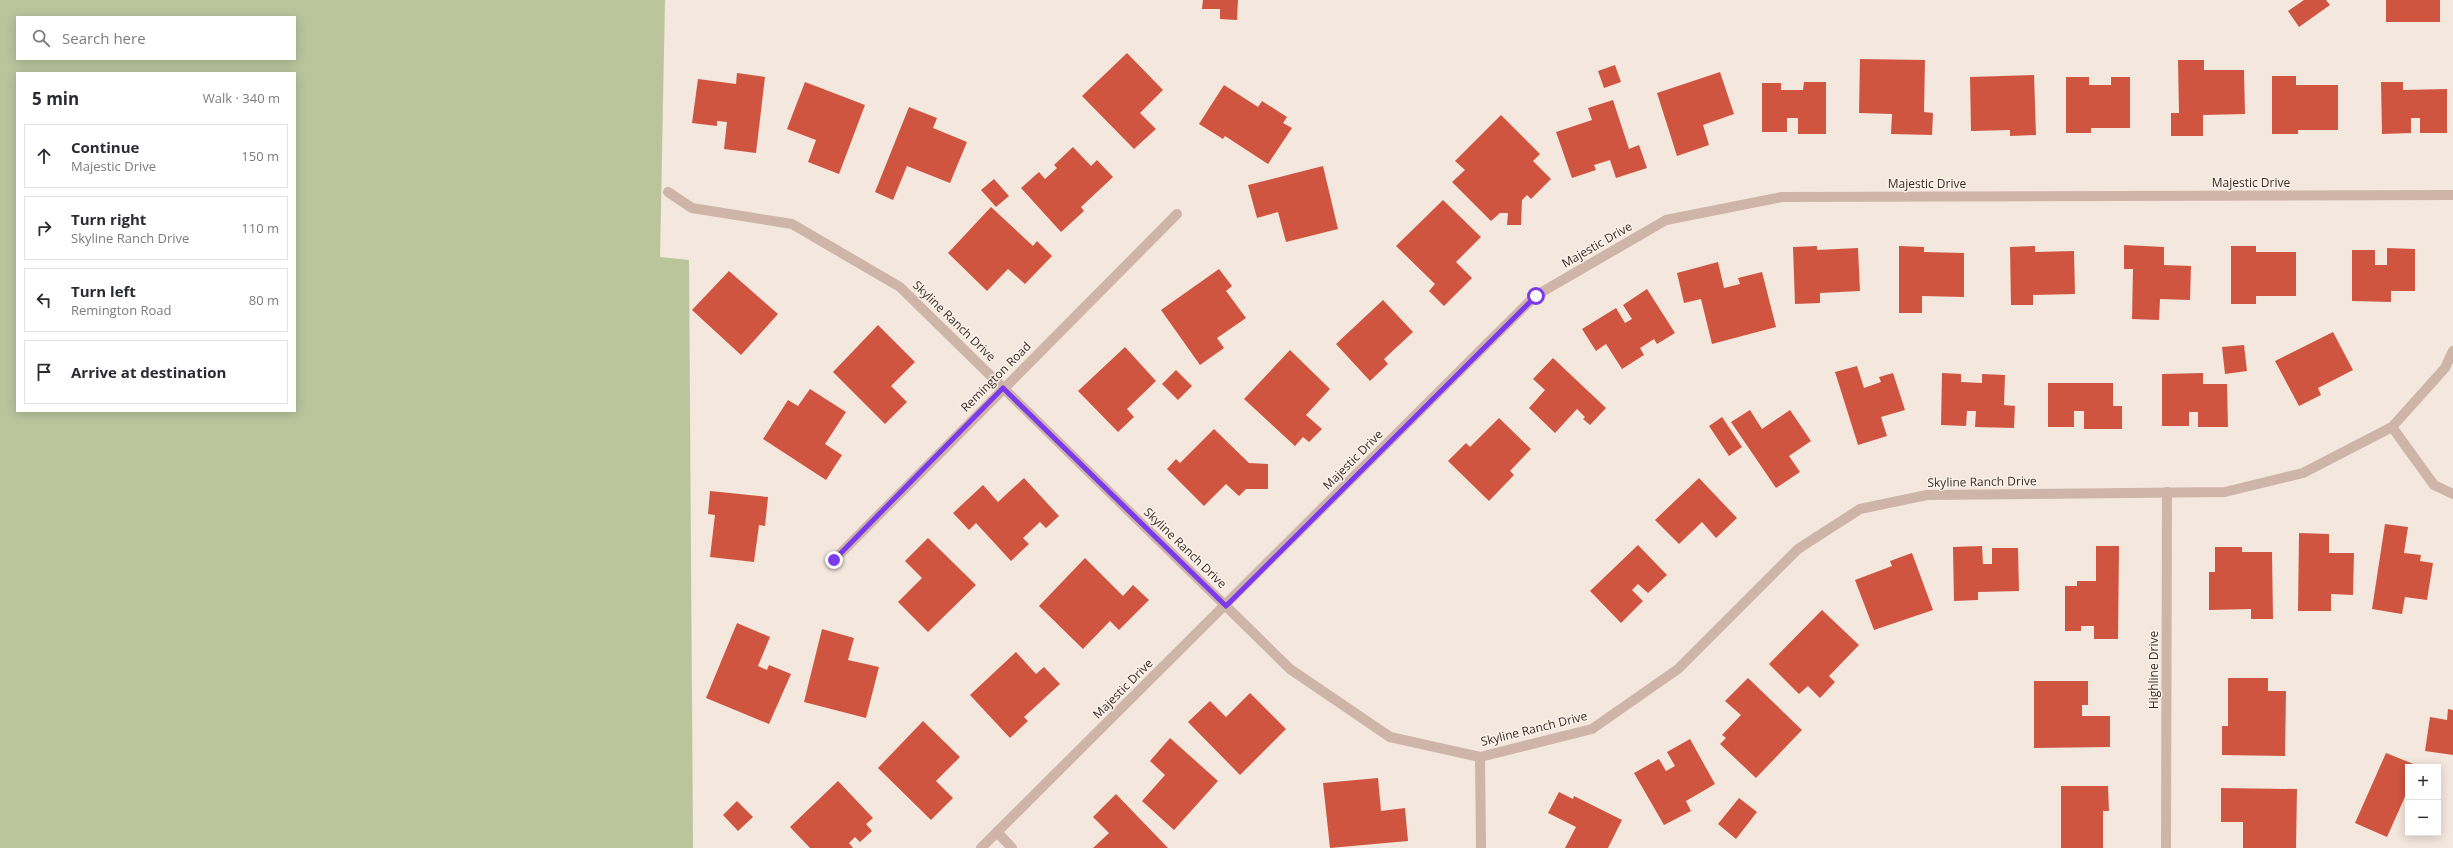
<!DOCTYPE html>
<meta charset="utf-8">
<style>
:root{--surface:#fff;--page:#f7f7f7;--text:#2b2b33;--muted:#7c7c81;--line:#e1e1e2}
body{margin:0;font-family:"Open Sans",sans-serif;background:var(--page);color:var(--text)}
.controls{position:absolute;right:12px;bottom:12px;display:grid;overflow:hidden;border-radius:0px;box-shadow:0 2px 10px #0003}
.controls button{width:36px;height:36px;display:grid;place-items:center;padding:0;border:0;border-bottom:1px solid var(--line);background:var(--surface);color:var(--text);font:20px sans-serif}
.stop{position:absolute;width:12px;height:12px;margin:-9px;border:3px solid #7c3aed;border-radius:50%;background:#fff}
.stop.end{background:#7c3aed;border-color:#fff;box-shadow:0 1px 4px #0008}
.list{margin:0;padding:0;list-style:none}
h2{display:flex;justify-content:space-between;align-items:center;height:52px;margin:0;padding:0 16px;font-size:17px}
h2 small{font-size:13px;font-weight:400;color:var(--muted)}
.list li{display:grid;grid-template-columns:26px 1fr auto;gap:12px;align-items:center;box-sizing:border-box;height:64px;margin:0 8px 8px;padding:0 8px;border:1px solid var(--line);border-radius:0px}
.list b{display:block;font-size:15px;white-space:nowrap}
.list p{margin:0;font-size:13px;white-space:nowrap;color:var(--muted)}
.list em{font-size:13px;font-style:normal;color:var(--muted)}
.icon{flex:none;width:22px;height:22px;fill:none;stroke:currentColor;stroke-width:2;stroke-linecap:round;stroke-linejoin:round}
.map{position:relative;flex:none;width:2453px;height:848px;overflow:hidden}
.search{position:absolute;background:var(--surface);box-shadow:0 2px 10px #0003;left:16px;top:16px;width:280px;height:44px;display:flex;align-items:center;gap:10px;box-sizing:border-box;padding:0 14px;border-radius:0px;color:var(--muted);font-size:15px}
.panel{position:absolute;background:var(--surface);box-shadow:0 2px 10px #0003;left:16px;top:72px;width:280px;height:340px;border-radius:0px}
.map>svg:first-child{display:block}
.green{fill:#bbc59c;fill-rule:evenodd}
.building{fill:#cf5541}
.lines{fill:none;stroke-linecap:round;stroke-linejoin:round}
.minor{stroke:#ceb5a8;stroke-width:10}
.route{stroke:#7c3aed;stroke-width:5}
.labels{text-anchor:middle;stroke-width:3;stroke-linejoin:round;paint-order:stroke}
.street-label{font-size:12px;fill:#3a2c29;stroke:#fbf2ea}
</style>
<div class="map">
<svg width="2453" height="848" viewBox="0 0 2453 848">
<rect width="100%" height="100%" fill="#f4e7dd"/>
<path class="green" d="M0,0H665L660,257L689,260L693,848H0ZM17,17H295V59H17ZM17,73H295V411H17Z"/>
<g class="building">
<polygon points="1203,0 1238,0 1237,20 1220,19 1220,9 1202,9"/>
<polygon points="2304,0 2326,0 2330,5 2299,27 2288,11"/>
<rect x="2386" y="0" width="54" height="22"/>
<polygon points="1127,53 1163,90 1140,113 1156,129 1134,149 1082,96"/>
<polygon points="1860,59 1925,60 1924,112 1933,113 1932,135 1891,134 1892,114 1859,113"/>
<polygon points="2178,60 2204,60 2204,70 2244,70 2245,114 2203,115 2203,136 2171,136 2171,113 2179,113"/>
<polygon points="1615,65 1621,82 1604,88 1598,71"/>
<polygon points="1720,72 1734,114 1703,125 1709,145 1677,156 1657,93"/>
<polygon points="737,73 765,77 756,153 724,149 727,122 717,121 717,126 692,123 698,79 736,84"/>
<polygon points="2034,75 2036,135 2010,136 2010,130 1971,131 1970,77"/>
<polygon points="2272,76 2296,76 2296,85 2338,85 2338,130 2298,130 2298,134 2272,134"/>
<polygon points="2066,77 2089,77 2089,85 2111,85 2111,77 2130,77 2130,128 2091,128 2091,133 2066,133"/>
<polygon points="805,82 865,105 839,174 808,162 816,140 787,129"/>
<polygon points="1804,82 1826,82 1826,134 1798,134 1798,118 1787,118 1787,132 1762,132 1762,83 1781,83 1781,90 1803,90"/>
<polygon points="2381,82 2403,82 2403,90 2447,89 2447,133 2420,133 2420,118 2411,118 2411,133 2382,134"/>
<polygon points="1224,85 1258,107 1262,101 1287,117 1283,123 1292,128 1268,164 1225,136 1223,139 1199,124"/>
<polygon points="1613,100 1629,149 1639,145 1647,168 1616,178 1610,160 1594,165 1596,170 1572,178 1556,132 1592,120 1588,108"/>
<polygon points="909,107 937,118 933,128 967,142 950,183 907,166 893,200 875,192"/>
<polygon points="1501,115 1540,154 1533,161 1551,179 1531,199 1527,195 1522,200 1521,225 1507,225 1508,213 1500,213 1491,221 1452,182 1465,170 1455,161"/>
<polygon points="1073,147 1091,166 1097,160 1113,177 1081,207 1084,211 1061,232 1021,188 1039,172 1045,179 1057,168 1054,165"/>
<polygon points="1323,166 1338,229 1286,242 1278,212 1257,218 1248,185"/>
<polygon points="994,179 1009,196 996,207 981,190"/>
<polygon points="1443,200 1481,237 1456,262 1472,278 1444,306 1429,291 1435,284 1396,246"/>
<polygon points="991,207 1033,246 1037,241 1052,256 1025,284 1008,269 987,291 948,253"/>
<polygon points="2124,245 2164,247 2164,265 2191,266 2190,300 2160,299 2159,320 2132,319 2133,269 2124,269"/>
<polygon points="1817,246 1817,250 1858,248 1860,291 1820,293 1820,303 1795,304 1793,247"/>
<polygon points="1899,246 1924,247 1924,252 1964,253 1964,297 1922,296 1922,313 1899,313"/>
<polygon points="2035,246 2035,252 2074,251 2075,294 2033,295 2033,305 2011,305 2010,247"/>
<polygon points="2231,246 2256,246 2256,252 2296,252 2296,296 2256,296 2256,304 2231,304"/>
<polygon points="2387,248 2415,249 2415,291 2391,291 2391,302 2352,301 2352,250 2375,250 2375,265 2387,265"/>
<polygon points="1718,262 1724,288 1740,284 1738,278 1762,272 1776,327 1712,344 1701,299 1684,303 1677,273"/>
<polygon points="1219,269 1232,286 1226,291 1246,318 1217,338 1224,348 1200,365 1161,310"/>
<polygon points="729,271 778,314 741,355 692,310"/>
<polygon points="1647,289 1675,333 1657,344 1654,339 1640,348 1644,355 1622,369 1606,344 1596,351 1582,329 1616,308 1625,323 1632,319 1623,305"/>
<polygon points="1383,300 1413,332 1384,359 1388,364 1370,381 1336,344"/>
<polygon points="878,325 915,362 891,386 907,402 885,424 833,372"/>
<polygon points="2333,332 2353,370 2318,388 2321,395 2299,406 2275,361"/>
<polygon points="2244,345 2247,371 2225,374 2222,347"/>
<polygon points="1125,347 1156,381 1127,409 1134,417 1118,432 1078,391"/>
<polygon points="1290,350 1330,389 1306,415 1322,429 1309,442 1303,437 1295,446 1244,399"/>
<polygon points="1553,358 1606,408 1590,425 1583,419 1585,417 1577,409 1555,433 1529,408 1545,390 1533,379"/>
<polygon points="1857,366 1864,388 1881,382 1879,377 1893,373 1905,410 1881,417 1887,436 1858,445 1835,372"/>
<polygon points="1176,370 1192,386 1178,400 1162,384"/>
<polygon points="1942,373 1961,374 1961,382 1982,383 1982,374 2005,375 2004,405 2015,406 2014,428 1975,427 1976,411 1967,411 1966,426 1941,425"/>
<polygon points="2203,373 2203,384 2227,384 2228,427 2198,427 2198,412 2189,412 2189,426 2162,426 2162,374"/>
<polygon points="2048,383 2113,383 2113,406 2122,406 2122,429 2084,429 2084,411 2074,411 2074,427 2048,427"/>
<polygon points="810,389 846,412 825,444 842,455 826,480 763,439 788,400 798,406"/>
<polygon points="1750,410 1762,429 1790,410 1811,441 1789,456 1800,472 1776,488 1731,422"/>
<polygon points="1722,417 1742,447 1729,456 1709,426"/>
<polygon points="1499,418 1531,449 1510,471 1514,475 1489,501 1448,461 1466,443 1470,447"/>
<polygon points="1214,429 1249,463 1268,464 1268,489 1246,489 1239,496 1226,484 1204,506 1167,469 1176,459 1180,463"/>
<polygon points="1024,478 1059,516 1046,528 1040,522 1023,538 1029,544 1011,561 976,523 969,530 953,513 983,485 998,502"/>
<polygon points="1699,478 1737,518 1716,538 1702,522 1679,544 1655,520"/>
<polygon points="710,491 768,497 765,526 759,525 754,562 710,557 715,515 708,514"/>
<polygon points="2385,524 2408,527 2404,553 2421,555 2420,561 2433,563 2427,600 2405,597 2402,614 2372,609"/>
<polygon points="2299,533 2329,534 2329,553 2354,553 2353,595 2331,594 2331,611 2298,611"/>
<polygon points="928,538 976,585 928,632 898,602 922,578 905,561"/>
<polygon points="1638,545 1667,575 1648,593 1638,584 1632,590 1643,601 1621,623 1590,591"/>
<polygon points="1982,546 1983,564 1992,564 1992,548 2018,548 2019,591 1978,592 1978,600 1954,601 1953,547"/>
<polygon points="2096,546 2119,546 2118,639 2094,639 2094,626 2081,626 2081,631 2065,631 2065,586 2077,586 2077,581 2096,581"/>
<polygon points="2215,547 2242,547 2242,552 2272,552 2273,619 2251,619 2251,609 2209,610 2209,572 2215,572"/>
<polygon points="1912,553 1933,610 1874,630 1855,580 1892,566 1890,561"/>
<polygon points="1085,558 1123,596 1133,585 1149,600 1119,630 1110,621 1083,649 1039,606"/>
<polygon points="1822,610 1859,645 1829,676 1835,682 1820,698 1808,686 1799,694 1769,664"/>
<polygon points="737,623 770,637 758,666 767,670 769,665 791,674 769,724 706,698"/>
<polygon points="822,629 854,638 848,660 879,667 866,718 804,702"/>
<polygon points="1016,652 1036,674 1044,667 1060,684 1024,717 1028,721 1010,738 970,695"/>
<polygon points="1748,678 1802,730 1756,778 1720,744 1726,738 1722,735 1741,715 1725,701"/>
<polygon points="2228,678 2268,678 2268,691 2286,691 2285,756 2222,755 2222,726 2228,726"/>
<polygon points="2034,681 2088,681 2088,705 2082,705 2082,716 2110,716 2110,747 2034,748"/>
<polygon points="1250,693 1286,729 1240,775 1188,722 1210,701 1226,717"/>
<polygon points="2448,709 2453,710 2453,755 2425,751 2430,717 2447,720"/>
<polygon points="923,721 960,757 936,781 953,798 931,820 878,768"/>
<polygon points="1170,738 1218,781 1174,830 1142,801 1165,775 1150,761"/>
<polygon points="1690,739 1715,784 1686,801 1691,811 1664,825 1634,773 1659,759 1666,771 1675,766 1667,752"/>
<polygon points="2386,753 2416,765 2408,767 2406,787 2408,790 2387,837 2355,823"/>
<polygon points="1378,778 1381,811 1405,808 1408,841 1330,848 1323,783"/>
<polygon points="838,781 873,818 866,824 872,831 860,842 855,837 849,843 853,848 810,848 790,827"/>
<polygon points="2061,786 2108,786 2109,811 2103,811 2103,848 2061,848"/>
<polygon points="2221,788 2297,789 2296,848 2243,848 2243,822 2221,822"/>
<polygon points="1559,792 1573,799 1574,796 1622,820 1608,848 1565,848 1576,827 1548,813"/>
<polygon points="1116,794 1168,848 1093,848 1109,833 1093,817"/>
<polygon points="1739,798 1757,812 1736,839 1718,824"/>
<polygon points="737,801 753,817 738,831 723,815"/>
</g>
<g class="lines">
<g class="minor">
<polyline points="668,192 692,208 792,224 900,287 1290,669 1390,737 1480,757 1592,729 1678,669 1798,549 1860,509 1927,495 2225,492 2303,473 2392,427 2445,368 2453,351"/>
<polyline points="2392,427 2434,485 2453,494"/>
<polyline points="834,560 1177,214"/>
<polyline points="1480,757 1481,848"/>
<polyline points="997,832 1012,848"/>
<polyline points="981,848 1535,296 1666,220 1782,197 2453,195"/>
<polyline points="2166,848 2167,492"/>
</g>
</g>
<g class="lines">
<polyline class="route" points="834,560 1003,388 1226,606 1536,296"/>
</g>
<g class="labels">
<g class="street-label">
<text x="2251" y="187">Majestic Drive</text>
<text x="1927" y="188">Majestic Drive</text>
<text transform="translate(1597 245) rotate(-30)" y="4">Majestic Drive</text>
<text transform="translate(954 321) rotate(44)" y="4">Skyline Ranch Drive</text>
<text transform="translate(996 377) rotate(-45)" y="4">Remington Road</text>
<text transform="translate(1353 460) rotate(-45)" y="4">Majestic Drive</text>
<text transform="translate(1982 482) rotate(-1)" y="4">Skyline Ranch Drive</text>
<text transform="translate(1185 548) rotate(44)" y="4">Skyline Ranch Drive</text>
<text transform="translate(2154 670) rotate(-90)" y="4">Highline Drive</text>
<text transform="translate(1123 689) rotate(-45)" y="4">Majestic Drive</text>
<text transform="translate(1534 729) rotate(-14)" y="4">Skyline Ranch Drive</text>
</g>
</g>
</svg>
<div class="controls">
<button>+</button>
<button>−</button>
</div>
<div class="stop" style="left:1536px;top:296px"></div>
<div class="stop end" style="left:834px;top:560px"></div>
<div class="search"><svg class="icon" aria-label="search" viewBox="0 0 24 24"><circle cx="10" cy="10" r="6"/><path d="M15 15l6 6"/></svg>Search here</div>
<section class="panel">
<h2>5 min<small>Walk · 340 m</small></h2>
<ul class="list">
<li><svg class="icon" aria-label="ahead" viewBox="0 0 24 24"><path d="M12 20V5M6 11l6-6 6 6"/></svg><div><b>Continue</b><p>Majestic Drive</p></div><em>150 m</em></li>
<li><svg class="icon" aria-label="right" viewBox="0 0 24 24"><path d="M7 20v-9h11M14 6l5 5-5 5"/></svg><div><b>Turn right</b><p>Skyline Ranch Drive</p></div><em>110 m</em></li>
<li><svg class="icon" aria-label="left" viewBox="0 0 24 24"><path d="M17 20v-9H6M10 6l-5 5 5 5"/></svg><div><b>Turn left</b><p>Remington Road</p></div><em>80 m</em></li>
<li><svg class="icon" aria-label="arrive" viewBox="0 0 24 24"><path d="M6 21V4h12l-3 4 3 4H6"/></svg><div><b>Arrive at destination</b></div></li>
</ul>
</section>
</div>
